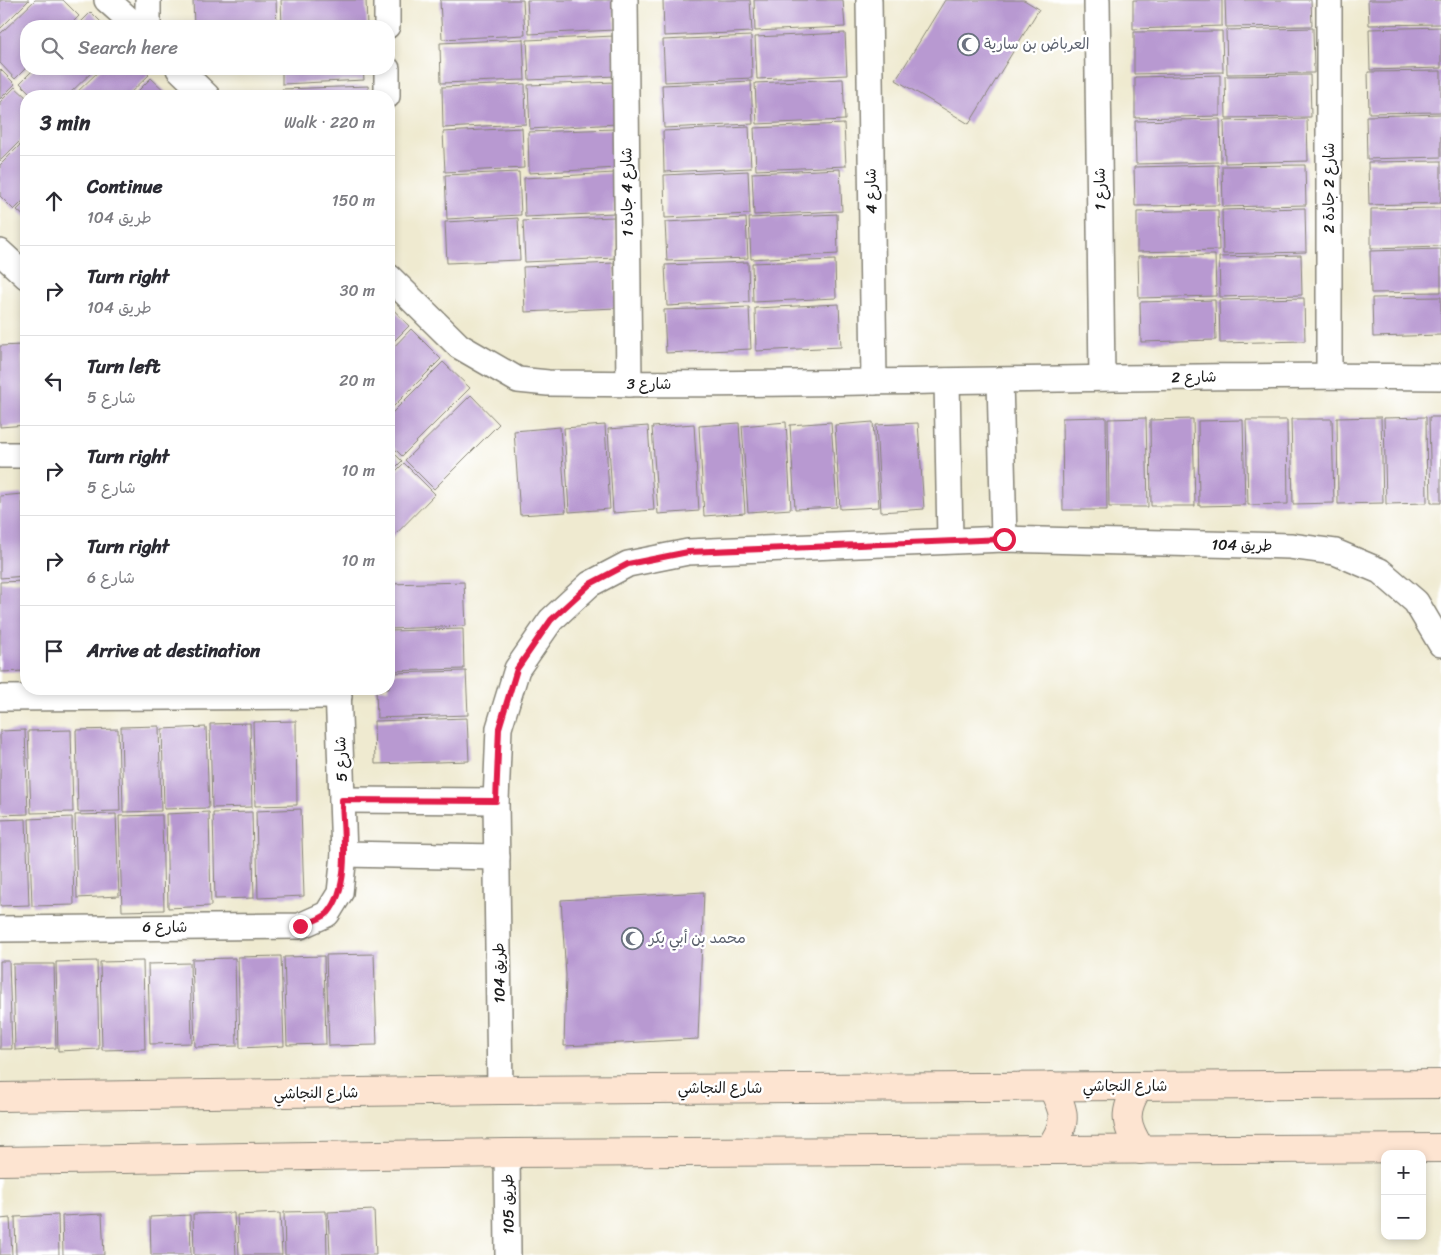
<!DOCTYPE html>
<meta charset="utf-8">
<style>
:root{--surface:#fff;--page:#f7f7f7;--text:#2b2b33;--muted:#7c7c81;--line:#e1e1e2}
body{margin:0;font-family:Sriracha,"Playpen Sans Arabic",sans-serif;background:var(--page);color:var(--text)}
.controls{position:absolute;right:15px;bottom:15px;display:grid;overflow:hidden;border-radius:10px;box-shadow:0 2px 8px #0003}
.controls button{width:45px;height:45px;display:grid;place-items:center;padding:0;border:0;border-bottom:1px solid var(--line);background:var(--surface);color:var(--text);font:25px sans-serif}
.stop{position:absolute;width:15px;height:15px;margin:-11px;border:4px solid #e11d48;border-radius:50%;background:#fff}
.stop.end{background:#e11d48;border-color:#fff;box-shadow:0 1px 5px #0008}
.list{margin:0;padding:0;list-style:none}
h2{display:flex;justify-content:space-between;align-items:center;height:65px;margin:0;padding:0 20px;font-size:21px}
h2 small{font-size:16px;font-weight:400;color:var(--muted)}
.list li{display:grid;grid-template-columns:32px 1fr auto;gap:15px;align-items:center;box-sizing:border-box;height:90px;padding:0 20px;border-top:1px solid var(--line)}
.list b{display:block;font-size:19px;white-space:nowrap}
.list p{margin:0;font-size:16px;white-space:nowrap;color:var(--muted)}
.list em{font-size:16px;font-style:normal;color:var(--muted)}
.icon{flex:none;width:28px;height:28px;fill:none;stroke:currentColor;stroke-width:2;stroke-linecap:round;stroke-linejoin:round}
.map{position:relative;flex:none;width:1441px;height:1255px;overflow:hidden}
.search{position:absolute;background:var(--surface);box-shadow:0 2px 8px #0003;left:20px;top:20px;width:375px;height:55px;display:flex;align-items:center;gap:12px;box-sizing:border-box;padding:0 18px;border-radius:20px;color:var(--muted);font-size:19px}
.panel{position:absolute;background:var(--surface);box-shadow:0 2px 8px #0003;left:20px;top:90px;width:375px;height:605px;border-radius:20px}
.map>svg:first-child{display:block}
.building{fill:#b899d1}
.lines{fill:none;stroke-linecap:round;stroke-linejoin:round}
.minor-casing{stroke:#868376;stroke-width:28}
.secondary-casing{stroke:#868376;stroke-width:30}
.minor{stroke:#fff;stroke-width:25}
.secondary{stroke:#fde4d1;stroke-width:28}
.route{stroke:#e11d48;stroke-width:6}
.labels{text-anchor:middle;stroke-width:5;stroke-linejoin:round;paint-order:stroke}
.worship-label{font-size:15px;fill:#5b616d;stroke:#fff;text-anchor:start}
.street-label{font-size:15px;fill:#1c1c1c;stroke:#fff}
</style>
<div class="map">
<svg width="1441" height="1255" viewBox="0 0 1441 1255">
<rect width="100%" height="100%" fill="#fff"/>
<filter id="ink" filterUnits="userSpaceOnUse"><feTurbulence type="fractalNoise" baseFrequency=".02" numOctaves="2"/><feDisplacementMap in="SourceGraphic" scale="10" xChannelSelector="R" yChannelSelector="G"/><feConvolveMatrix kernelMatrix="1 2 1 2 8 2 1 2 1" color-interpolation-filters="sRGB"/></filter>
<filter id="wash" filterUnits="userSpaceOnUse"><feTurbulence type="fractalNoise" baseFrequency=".0096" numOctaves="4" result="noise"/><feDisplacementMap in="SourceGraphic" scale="20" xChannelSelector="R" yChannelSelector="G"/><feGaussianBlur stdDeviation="1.12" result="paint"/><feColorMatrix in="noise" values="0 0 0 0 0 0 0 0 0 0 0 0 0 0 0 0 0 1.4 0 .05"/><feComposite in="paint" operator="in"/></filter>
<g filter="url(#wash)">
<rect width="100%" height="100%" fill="#efead0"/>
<g id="blocks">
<g class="building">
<polygon points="0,0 29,0 0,29"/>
<polygon points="35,0 63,0 79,16 69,26 26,26 26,68 15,79 0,63 0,34"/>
<polygon points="193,0 276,0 277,26 194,26"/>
<polygon points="281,0 366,0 367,26 282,26"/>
<polygon points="440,0 523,0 525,35 442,39"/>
<polygon points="527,0 614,0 615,30 529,34"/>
<polygon points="663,0 750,0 752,32 664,36"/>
<polygon points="754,0 843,0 845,27 755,31"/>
<polygon points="945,0 1024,0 1039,9 969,124 896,80"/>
<polygon points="1133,0 1222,0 1222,26 1133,29"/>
<polygon points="1225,0 1311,0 1312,26 1226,27"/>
<polygon points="1368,0 1441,0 1441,24 1369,25"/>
<polygon points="91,12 105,26 77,26"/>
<polygon points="1441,27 1441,68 1370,70 1369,29"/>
<polygon points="1313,28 1314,73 1227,74 1226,30"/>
<polygon points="1222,31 1223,72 1134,74 1134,32"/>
<polygon points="845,33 847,75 757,79 755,37"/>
<polygon points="614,36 616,76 529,80 527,40"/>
<polygon points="751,36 752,78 665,82 663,40"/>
<polygon points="523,39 525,80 441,83 440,43"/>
<polygon points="0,69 15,84 0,99"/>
<polygon points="34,69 95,69 67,96 33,96 20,83"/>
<polygon points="101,69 143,69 149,75 127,96 73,96"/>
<polygon points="282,69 363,69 364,80 282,84"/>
<polygon points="1441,71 1441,112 1369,113 1368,72"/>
<polygon points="1220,75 1220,116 1135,118 1135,77"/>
<polygon points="1310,75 1311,117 1226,118 1225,76"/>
<polygon points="151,78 170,96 133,96"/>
<polygon points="843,79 845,120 757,124 755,83"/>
<polygon points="751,81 753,124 664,128 662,85"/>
<polygon points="616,82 617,124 530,129 528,85"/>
<polygon points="525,84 526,124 443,128 442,87"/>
<polygon points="368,86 369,96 283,96 282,89"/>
<polygon points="15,87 26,97 26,135 0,161 0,102"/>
<polygon points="1441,114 1441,157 1367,159 1366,116"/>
<polygon points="1220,119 1221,162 1136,164 1135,121"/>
<polygon points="1307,119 1308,161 1225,163 1224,121"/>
<polygon points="844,124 846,166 756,170 754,128"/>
<polygon points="749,127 751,168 664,172 663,131"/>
<polygon points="522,128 524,168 445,172 443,132"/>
<polygon points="615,129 617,168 529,173 528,132"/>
<polygon points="26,139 26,198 14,210 0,196 0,165"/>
<polygon points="1441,161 1441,203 1369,205 1368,162"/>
<polygon points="1218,165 1219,205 1135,206 1134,167"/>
<polygon points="1305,165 1306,205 1223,207 1222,166"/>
<polygon points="840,169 842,211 754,215 752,173"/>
<polygon points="748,171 750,214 665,218 664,175"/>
<polygon points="519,172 521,215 447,219 445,175"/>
<polygon points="614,173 615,213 525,217 524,178"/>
<polygon points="26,201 26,218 17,210"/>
<polygon points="1305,208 1306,252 1223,254 1222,210"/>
<polygon points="1441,208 1441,246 1371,248 1371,209"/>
<polygon points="1218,210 1219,250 1137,252 1137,212"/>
<polygon points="837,214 838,254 751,259 749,218"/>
<polygon points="614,217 616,258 525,262 523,221"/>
<polygon points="518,218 520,260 447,263 445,222"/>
<polygon points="746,218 748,258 667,261 665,222"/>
<polygon points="1441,249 1441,292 1371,293 1370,251"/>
<polygon points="1215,255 1216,296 1139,298 1138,256"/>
<polygon points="1301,255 1302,295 1220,297 1219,257"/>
<polygon points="835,260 836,298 753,302 752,263"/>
<polygon points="748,262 749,302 667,306 665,265"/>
<polygon points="614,263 616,308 525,312 523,267"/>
<polygon points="1441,297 1441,335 1373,337 1372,298"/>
<polygon points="1304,298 1305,341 1220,343 1219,300"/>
<polygon points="1215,300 1216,340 1141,342 1140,302"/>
<polygon points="839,304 841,347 756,351 755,308"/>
<polygon points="389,305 409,326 389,346"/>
<polygon points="749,307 751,349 666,353 664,310"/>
<polygon points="411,329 441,359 389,411 389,352"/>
<polygon points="21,345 26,425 0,427 0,346"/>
<polygon points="443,362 470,388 402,456 389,443 389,416"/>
<polygon points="471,395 499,424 434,489 405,460"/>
<polygon points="1106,417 1107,510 1063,510 1062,418"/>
<polygon points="1381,417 1383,503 1338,504 1337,418"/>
<polygon points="1426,417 1427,503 1386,504 1384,418"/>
<polygon points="1429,417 1441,417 1441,503 1431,503"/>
<polygon points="1146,418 1148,507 1109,507 1108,419"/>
<polygon points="1193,419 1195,506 1151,506 1150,420"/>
<polygon points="1291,419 1332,419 1334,503 1293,504"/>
<polygon points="1243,420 1245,505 1199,506 1198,421"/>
<polygon points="1246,420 1287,420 1288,504 1248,505"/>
<polygon points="786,422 791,509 748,512 742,426"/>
<polygon points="831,422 837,507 795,509 790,425"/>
<polygon points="873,422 879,507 840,509 835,425"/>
<polygon points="739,423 745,513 704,516 699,426"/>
<polygon points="918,423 924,509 881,512 876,425"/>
<polygon points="694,424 699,511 658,514 652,427"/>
<polygon points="605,425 610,509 569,512 564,428"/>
<polygon points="648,426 654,510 613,513 608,429"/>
<polygon points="560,427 566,512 520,515 514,431"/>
<polygon points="389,448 402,461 389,474"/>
<polygon points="404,463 435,494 389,541 389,478"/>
<polygon points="22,494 26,576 0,578 0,496"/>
<polygon points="24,581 26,671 0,672 0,582"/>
<polygon points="464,582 466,626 389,629 389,584"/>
<polygon points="463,629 464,669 389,671 389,631"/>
<polygon points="466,671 468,715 377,718 376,689 389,689 389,673"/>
<polygon points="467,718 469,761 375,764 374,721"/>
<polygon points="296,721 297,805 255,806 253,722"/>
<polygon points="250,723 252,807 212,808 210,724"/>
<polygon points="159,726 161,811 123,812 121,727"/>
<polygon points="206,727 209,808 164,809 162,729"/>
<polygon points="118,729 120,811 78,812 76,730"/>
<polygon points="25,730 28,814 0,815 0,731"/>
<polygon points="71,730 73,812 31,813 28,731"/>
<polygon points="301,809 304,896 258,898 256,811"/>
<polygon points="209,812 211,906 168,908 166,814"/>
<polygon points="252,812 254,898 215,899 213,813"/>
<polygon points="116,814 119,896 77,898 75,815"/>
<polygon points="162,815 164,910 122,911 119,816"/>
<polygon points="72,817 74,905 32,906 29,819"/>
<polygon points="26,819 29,905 0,906 0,820"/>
<polygon points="704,892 698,1039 564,1046 566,975 561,900"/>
<polygon points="374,954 377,1045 329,1046 326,955"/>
<polygon points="281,956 284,1046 240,1048 238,957"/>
<polygon points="324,956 326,1044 287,1045 284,957"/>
<polygon points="235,958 237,1046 195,1047 192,959"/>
<polygon points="0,961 9,961 12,1049 0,1049"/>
<polygon points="97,961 99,1049 58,1051 56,962"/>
<polygon points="143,961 145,1049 102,1050 100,962"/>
<polygon points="190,963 192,1043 150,1044 148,964"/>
<polygon points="13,964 54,964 56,1048 15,1050"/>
<polygon points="374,1210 376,1255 330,1255 328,1212"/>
<polygon points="326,1211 327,1255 285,1255 284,1212"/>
<polygon points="234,1213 236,1255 194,1255 193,1214"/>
<polygon points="280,1213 282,1255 239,1255 237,1215"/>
<polygon points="102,1214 104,1255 63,1255 62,1216"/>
<polygon points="58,1215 59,1255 16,1255 15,1217"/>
<polygon points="190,1215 191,1255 151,1255 150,1217"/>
<polygon points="10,1218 12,1255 0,1255 0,1219"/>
</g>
</g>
</g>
<g filter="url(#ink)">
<use href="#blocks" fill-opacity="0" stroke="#868376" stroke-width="1"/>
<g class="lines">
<defs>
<g id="minor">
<polyline points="107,0 136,26"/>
<polyline points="387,0 387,26"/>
<polyline points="625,0 629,384"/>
<polyline points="869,0 874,382"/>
<polyline points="1097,0 1102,377"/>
<polyline points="1329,0 1329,375"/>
<polyline points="148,26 148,0"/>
<polyline points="179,69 207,96"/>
<polyline points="387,69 387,96"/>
<polyline points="0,252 26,276"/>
<path d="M389,277L459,346L518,380L548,383C846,387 1143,373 1441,377"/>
<polyline points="1000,380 1004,539"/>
<polyline points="947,381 950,540"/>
<polyline points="0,455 26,455"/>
<polyline points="0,698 339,696"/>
<polyline points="342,800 496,801"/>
<polyline points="344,854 497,857"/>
<polyline points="0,929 300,926 327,914 340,893 344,854 338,689"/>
<polyline points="500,1090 496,801 499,728 517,669 551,620 590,584 628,564 688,552 1004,539 1290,546 1335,552 1380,571 1416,602 1441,644"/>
<polyline points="507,1153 508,1255"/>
</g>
<g id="secondary">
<path d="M1139,1086C1123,1111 1124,1124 1141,1150"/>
<polyline points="0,1097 500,1090 1441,1084"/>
<path d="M1049,1150C1067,1123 1067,1114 1051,1086"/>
<polyline points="0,1161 507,1153 1441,1148"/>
</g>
</defs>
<use href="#minor" class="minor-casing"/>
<use href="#secondary" class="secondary-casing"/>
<use href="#minor" class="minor"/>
<use href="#secondary" class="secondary"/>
</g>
</g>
<g class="lines" filter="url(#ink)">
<path class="route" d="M300,926C308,923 322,919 328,913C351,887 343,833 342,800L496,801L499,728L517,669L551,620L590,584L628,564L688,552L1004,539"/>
</g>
<defs>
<symbol id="mosque-ring" viewBox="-11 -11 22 22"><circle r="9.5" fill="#fff" stroke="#6b7280" stroke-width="1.5"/><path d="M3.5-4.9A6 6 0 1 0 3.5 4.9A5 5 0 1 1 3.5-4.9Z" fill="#6b7280"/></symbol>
</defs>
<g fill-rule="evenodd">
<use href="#mosque-ring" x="956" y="32" width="25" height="25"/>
<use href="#mosque-ring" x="620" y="926" width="25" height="25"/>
</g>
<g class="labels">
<g class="worship-label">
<text x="984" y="49">العرباض بن سارية</text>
<text x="649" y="943">محمد بن أبي بكر</text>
</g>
<g class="street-label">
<text transform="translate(1329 188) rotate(-90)" y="5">شارع 2 جادة 2</text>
<text transform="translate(1100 189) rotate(-91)" y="5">شارع 1</text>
<text transform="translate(871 191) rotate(-91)" y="5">شارع 4</text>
<text transform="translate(627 192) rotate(-91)" y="5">شارع 4 جادة 1</text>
<text transform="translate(1194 377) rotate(-1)" y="5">شارع 2</text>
<text x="649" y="389">شارع 3</text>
<text transform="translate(1242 545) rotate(1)" y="5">طريق 104</text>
<text transform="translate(341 759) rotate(-92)" y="5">شارع 5</text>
<text x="165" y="932">شارع 6</text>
<text transform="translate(499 973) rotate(-91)" y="5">طريق 104</text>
<text x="1125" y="1091">شارع النجاشي</text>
<text x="720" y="1093">شارع النجاشي</text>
<text transform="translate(316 1093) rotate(-1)" y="5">شارع النجاشي</text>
<text transform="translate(508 1204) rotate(-91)" y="5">طريق 105</text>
</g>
</g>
</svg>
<div class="controls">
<button>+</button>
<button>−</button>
</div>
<div class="stop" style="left:1004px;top:539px"></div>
<div class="stop end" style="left:300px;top:926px"></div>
<div class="search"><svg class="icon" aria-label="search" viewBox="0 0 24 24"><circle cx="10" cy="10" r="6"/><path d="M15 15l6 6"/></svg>Search here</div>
<section class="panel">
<h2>3 min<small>Walk · 220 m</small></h2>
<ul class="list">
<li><svg class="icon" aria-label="ahead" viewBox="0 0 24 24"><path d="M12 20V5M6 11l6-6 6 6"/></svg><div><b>Continue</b><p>طريق 104</p></div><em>150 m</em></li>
<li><svg class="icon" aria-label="right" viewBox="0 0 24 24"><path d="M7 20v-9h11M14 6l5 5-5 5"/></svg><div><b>Turn right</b><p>طريق 104</p></div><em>30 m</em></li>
<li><svg class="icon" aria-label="left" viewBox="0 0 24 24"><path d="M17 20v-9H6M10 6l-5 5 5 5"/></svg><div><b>Turn left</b><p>شارع 5</p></div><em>20 m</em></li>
<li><svg class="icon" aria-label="right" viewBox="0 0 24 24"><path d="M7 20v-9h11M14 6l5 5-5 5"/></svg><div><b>Turn right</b><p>شارع 5</p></div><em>10 m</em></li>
<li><svg class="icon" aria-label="right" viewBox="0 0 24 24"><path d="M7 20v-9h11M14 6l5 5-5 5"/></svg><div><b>Turn right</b><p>شارع 6</p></div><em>10 m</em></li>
<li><svg class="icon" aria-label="arrive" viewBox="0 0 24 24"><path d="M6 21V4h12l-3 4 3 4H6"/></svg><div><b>Arrive at destination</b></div></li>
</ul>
</section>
</div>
